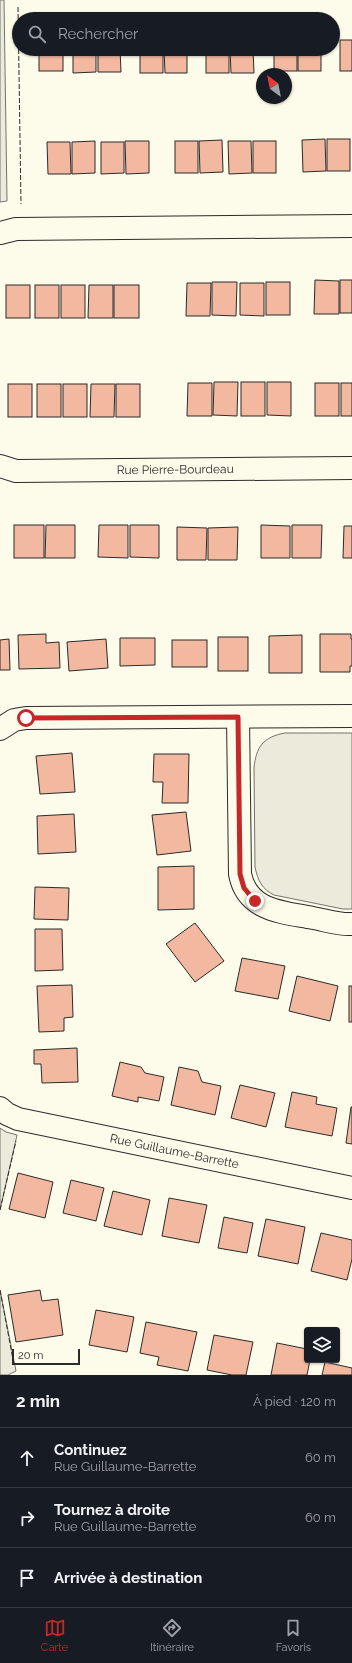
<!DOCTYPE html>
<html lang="fr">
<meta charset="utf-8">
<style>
:root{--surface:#171b24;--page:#20242c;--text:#f1f3f6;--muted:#9ea1a6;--line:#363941;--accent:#c62828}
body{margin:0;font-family:Raleway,sans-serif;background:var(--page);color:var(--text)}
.controls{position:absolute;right:12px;bottom:12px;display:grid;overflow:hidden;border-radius:4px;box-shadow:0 1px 3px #0004}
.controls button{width:36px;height:36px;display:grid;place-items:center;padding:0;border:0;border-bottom:1px solid var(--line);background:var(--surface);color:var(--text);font:20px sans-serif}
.compass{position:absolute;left:256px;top:68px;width:36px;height:36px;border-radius:50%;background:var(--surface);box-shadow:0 1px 3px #0004;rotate:328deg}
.scale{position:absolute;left:12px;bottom:10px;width:68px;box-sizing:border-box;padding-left:4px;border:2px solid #2b2b2b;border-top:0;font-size:11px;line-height:14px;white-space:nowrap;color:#2b2b2b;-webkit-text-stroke:3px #fdfbea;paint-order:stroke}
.stop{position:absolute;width:12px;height:12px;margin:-9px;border:3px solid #c62828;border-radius:50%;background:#fff}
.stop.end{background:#c62828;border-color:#fff;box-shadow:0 1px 4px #0008}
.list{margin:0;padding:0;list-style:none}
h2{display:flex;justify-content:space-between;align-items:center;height:52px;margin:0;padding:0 16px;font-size:17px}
h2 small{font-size:13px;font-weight:400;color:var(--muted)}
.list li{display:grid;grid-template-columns:26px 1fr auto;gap:12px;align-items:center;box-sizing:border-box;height:60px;padding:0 16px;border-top:1px solid var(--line)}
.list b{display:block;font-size:15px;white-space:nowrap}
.list p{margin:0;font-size:13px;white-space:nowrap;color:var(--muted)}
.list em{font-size:13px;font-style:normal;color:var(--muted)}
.icon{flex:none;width:22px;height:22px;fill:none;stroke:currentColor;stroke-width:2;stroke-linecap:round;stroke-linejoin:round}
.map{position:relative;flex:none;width:352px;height:1375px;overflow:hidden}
.search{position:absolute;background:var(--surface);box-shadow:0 1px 3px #0004;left:12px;right:12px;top:12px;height:44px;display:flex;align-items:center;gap:10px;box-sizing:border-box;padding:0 14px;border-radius:22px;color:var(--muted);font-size:15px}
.sheet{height:232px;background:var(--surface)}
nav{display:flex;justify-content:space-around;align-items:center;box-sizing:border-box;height:56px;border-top:1px solid var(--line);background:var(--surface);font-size:11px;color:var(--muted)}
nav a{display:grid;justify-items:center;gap:2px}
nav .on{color:var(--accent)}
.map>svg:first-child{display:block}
.green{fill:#ecebdb;stroke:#74746e}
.building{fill:#f2b8a0;stroke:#2b2b2b}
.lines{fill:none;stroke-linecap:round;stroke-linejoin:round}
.minor-casing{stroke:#2b2b2b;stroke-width:24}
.minor{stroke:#fdfbea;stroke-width:22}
.fence{stroke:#2b2b2b;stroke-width:1;stroke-dasharray:5 2;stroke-linecap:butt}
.route{stroke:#c62828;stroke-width:5}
.labels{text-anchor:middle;stroke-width:3;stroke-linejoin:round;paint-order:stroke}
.street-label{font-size:12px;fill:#2b2b2b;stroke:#fdfbea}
</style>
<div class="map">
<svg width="352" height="1375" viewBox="0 0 352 1375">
<rect width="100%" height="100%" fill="#fdfbea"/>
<g class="green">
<polygon points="0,0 4,0 7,201 0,202"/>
<path d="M285,733H352V909H343L274,895C262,889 258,881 255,867L254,768C256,747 263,737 285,733Z"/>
<polygon points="0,1128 6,1132 17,1135 0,1210"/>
<polygon points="0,1290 16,1371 8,1375 0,1375"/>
</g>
<g class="building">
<rect x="340" y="40" width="12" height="31"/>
<rect x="39" y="49" width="24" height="22"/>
<polygon points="73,49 96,49 96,72 73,73"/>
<polygon points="98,49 120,49 121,72 98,72"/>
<rect x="140" y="49" width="23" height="24"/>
<polygon points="164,49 187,49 187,73 165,73"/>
<rect x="206" y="49" width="23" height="24"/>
<polygon points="230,49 253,49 254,73 231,73"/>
<rect x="274" y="49" width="23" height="22"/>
<rect x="298" y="49" width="23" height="22"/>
<polygon points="325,139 326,171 303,172 302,140"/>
<rect x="327" y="139" width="23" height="32"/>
<polygon points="222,140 223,172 200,173 199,141"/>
<polygon points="95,141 95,173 72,174 72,142"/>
<polygon points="125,141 149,141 149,173 126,174"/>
<rect x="175" y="141" width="23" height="32"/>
<polygon points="228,141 251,141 252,173 229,174"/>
<rect x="253" y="141" width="23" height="32"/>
<polygon points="47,142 70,142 71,174 48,174"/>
<polygon points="101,142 124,142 124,173 101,174"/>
<polygon points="315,280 339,281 339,314 314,314"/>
<rect x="340" y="280" width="12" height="33"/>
<polygon points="212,282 237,282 236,316 212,315"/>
<rect x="266" y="282" width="24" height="33"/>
<polygon points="187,283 211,283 210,316 186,316"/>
<polygon points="240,283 264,283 264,316 240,315"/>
<rect x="6" y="285" width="24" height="33"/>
<rect x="35" y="285" width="24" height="33"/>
<rect x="61" y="285" width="24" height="33"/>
<polygon points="89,285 113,285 113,318 88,318"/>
<rect x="114" y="285" width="25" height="33"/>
<polygon points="214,382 238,382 237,416 213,415"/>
<rect x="241" y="382" width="24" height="34"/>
<polygon points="267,382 291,382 291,416 267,415"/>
<polygon points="188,383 212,383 212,416 187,416"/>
<rect x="315" y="383" width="24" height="33"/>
<rect x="341" y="383" width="11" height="33"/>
<rect x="8" y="384" width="24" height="33"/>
<rect x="37" y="384" width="24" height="33"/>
<rect x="63" y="384" width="24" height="33"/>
<polygon points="91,384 115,384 114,417 90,417"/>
<rect x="116" y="384" width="24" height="33"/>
<rect x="14" y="525" width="30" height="33"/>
<polygon points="46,525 75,525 75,558 45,558"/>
<polygon points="99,525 128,525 128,558 98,557"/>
<polygon points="130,525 159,525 159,558 130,557"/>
<polygon points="261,525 290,526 290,558 261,558"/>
<polygon points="292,525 322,525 321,558 292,558"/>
<polygon points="344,526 352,526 352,558 343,558"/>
<polygon points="177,527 207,528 206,560 177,560"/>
<polygon points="238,527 237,560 208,560 208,528"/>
<polygon points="46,634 46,643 59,642 60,668 19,669 18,635"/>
<polygon points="320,634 351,634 351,639 352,639 352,666 350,666 350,672 320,672"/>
<polygon points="302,635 302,673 269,673 269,636"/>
<rect x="218" y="637" width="30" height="34"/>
<polygon points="120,638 155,638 155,665 120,666"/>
<polygon points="9,639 10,670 0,670 0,640"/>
<polygon points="106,639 108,668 69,671 67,642"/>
<rect x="172" y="640" width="35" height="27"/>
<polygon points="72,753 75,792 40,794 36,756"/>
<polygon points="154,754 189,754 188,803 162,803 163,782 153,782"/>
<polygon points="186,812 191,851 157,855 152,815"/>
<polygon points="74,814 76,852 38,854 37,816"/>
<polygon points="194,866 194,909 158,910 158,867"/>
<polygon points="35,887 69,888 68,920 34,919"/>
<polygon points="195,923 224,961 195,982 166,944"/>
<polygon points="35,929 62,929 63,970 35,971"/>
<polygon points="242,958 285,966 278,999 235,991"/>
<polygon points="297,976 338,986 330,1021 289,1011"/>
<polygon points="72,985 73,1017 64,1018 64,1031 39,1032 37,986"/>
<rect x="349" y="986" width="3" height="36"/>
<polygon points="77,1048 78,1082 42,1083 41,1064 34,1064 34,1050"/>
<polygon points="120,1062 141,1067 145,1073 164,1077 159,1101 138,1097 138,1102 112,1096"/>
<polygon points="179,1067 198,1071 202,1082 221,1086 215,1115 171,1105"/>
<polygon points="240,1085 275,1093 266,1127 231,1118"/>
<polygon points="292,1092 317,1097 316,1104 337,1108 332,1136 285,1127"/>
<polygon points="351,1107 352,1107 352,1144 346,1143"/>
<polygon points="18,1173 53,1182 45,1218 9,1209"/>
<polygon points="71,1180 104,1188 96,1221 63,1213"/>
<polygon points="113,1191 150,1200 142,1235 104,1226"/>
<polygon points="169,1198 207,1205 199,1243 162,1236"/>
<polygon points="224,1217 253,1223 247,1253 218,1248"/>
<polygon points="266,1219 305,1227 298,1264 258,1256"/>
<polygon points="321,1233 352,1240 352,1259 347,1280 311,1271"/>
<polygon points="40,1290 42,1301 58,1299 63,1335 16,1342 8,1295"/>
<polygon points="96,1310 134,1317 127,1352 89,1345"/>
<polygon points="146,1322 197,1332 188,1371 157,1365 159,1357 140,1353"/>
<polygon points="214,1335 253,1342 246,1375 232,1375 207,1370"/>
<polygon points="277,1343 307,1349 307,1360 310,1360 307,1375 271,1375"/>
<polygon points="325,1362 352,1368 352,1375 322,1375"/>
</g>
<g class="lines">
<defs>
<g id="minor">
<polyline points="0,233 16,229 352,226"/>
<path id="s1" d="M0,466L16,471L352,468"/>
<path d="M238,717L240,874C247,911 282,912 313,918C325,920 339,925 352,924"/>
<polyline points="0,729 14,720 26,718 352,716"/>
<path id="s2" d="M0,1108L7,1114L18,1119L352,1188"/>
</g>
</defs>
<use href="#minor" class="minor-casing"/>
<use href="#minor" class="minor"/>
<g class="fence">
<polyline points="18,7 21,204"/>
<polyline points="0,1210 16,1141"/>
<polyline points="0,1290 14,1365"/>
</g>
</g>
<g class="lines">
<polyline class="route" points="26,718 238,717 240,874 244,888 255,901"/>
</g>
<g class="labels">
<g class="street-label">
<text dy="4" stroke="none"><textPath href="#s1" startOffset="176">Rue Pierre-Bourdeau</textPath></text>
<text dy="4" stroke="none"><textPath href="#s2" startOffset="181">Rue Guillaume-Barrette</textPath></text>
</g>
</g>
</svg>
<div class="controls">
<button><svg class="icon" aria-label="layers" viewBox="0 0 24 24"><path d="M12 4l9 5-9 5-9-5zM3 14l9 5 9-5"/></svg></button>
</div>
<svg class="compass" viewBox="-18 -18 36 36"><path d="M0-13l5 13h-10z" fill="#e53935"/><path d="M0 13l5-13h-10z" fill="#9ea1a6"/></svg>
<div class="scale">20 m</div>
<div class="stop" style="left:26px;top:718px"></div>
<div class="stop end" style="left:255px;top:901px"></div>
<div class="search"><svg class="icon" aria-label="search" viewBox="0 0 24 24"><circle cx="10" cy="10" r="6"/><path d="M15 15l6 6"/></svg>Rechercher</div>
</div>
<section class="sheet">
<h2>2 min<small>À pied · 120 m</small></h2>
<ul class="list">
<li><svg class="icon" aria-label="ahead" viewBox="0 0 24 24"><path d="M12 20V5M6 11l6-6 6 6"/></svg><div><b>Continuez</b><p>Rue Guillaume-Barrette</p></div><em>60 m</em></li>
<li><svg class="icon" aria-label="right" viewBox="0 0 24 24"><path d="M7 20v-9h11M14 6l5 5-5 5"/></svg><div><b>Tournez à droite</b><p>Rue Guillaume-Barrette</p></div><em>60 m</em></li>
<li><svg class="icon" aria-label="arrive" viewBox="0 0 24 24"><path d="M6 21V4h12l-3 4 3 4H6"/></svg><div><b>Arrivée à destination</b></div></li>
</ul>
</section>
<nav>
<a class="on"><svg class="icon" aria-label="map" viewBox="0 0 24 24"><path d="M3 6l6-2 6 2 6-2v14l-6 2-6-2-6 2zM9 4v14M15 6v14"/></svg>Carte</a>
<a><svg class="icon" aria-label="directions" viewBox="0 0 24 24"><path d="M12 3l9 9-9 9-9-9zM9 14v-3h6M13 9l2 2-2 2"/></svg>Itinéraire</a>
<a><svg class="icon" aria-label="saved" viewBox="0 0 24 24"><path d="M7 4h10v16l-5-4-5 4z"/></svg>Favoris</a>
</nav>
